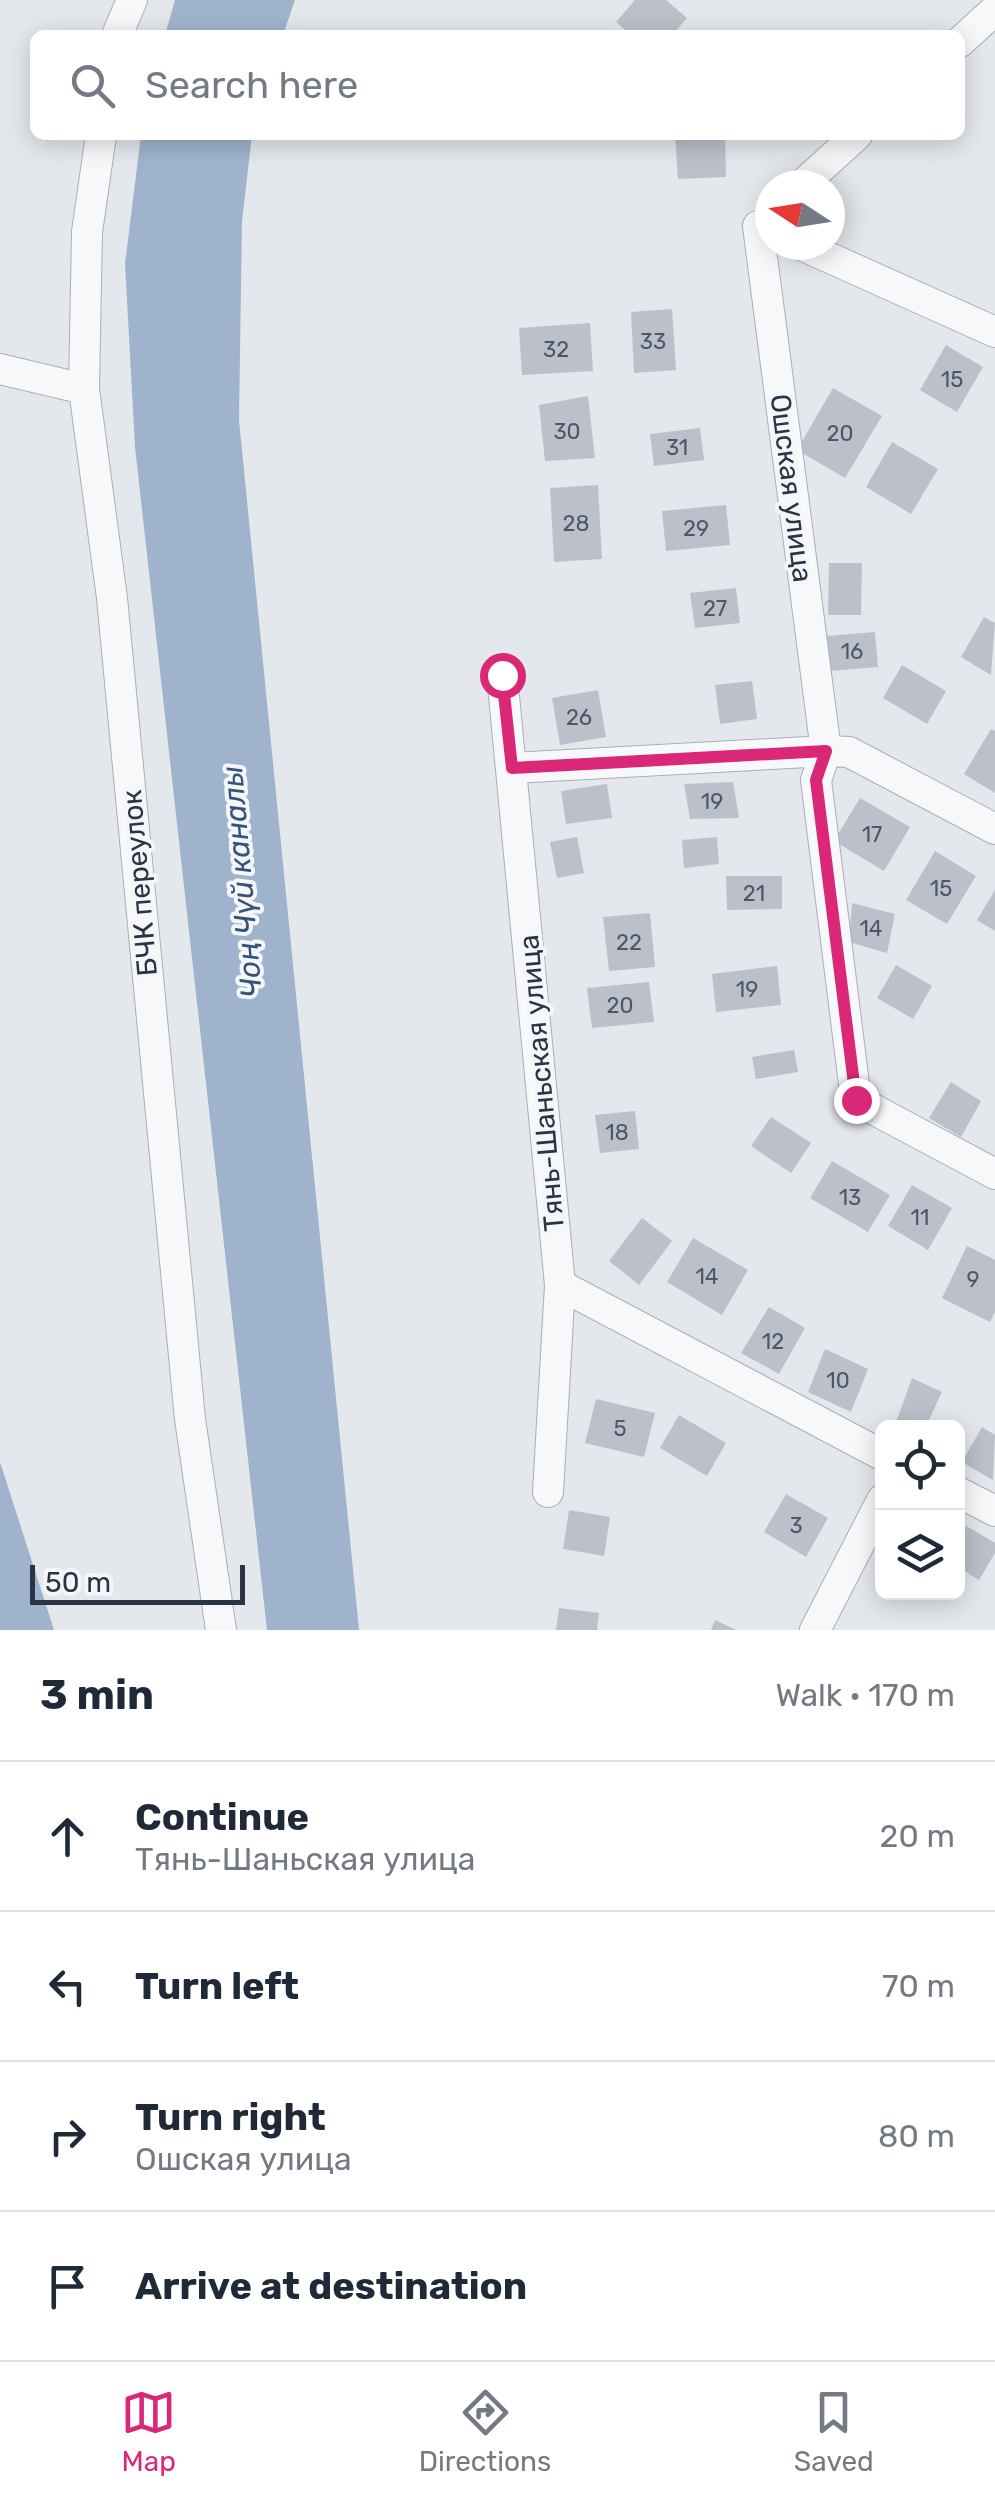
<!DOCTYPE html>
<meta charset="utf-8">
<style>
:root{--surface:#fff;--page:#f6f6f7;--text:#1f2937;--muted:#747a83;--line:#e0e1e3;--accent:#db2777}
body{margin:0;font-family:Rubik,sans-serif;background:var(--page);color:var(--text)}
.controls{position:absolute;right:30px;bottom:30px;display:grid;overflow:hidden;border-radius:15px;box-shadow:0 5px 25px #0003}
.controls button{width:90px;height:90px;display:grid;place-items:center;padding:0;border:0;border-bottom:2px solid var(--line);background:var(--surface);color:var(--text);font:50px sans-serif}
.compass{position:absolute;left:755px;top:170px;width:90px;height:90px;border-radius:50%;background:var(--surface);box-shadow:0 5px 25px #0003;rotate:282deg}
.scale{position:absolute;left:30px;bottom:25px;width:215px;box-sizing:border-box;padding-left:10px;border:5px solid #2b3445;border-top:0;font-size:28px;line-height:35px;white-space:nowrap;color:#2b3445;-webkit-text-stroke:8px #f4f6f9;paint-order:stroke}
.stop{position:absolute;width:30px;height:30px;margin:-22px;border:8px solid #db2777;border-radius:50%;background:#fff}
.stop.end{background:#db2777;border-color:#fff;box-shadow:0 2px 10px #0008}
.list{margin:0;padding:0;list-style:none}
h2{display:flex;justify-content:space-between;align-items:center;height:130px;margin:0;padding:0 40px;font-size:42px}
h2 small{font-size:32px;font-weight:400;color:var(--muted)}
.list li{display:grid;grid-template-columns:65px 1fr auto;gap:30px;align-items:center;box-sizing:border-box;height:150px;padding:0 40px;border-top:2px solid var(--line)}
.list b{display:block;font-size:38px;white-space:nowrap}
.list p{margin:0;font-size:32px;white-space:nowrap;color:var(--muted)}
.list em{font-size:32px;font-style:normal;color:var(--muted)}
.icon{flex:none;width:55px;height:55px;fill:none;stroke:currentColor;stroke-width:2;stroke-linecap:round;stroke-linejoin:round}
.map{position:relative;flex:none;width:995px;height:1630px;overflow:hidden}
.search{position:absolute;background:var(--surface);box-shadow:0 5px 25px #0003;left:30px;right:30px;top:30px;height:110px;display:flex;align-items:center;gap:25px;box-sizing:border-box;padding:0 35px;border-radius:15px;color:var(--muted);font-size:38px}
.sheet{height:730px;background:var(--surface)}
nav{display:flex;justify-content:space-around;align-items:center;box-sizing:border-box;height:140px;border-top:2px solid var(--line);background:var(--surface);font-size:28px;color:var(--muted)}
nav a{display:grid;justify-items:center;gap:5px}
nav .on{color:var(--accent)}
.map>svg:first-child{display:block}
.water{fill:#9fb4cc}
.building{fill:#bbc0ca}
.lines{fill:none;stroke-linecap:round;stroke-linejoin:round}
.minor-casing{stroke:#a9aeb7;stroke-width:32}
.minor{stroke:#f7f8fa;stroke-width:30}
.route{stroke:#db2777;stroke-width:12}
.labels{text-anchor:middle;stroke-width:8;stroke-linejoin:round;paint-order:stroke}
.number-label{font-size:22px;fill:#4f5766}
.street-label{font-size:28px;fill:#2b3445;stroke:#f4f6f9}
.water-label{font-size:30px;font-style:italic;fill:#34527a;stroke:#f4f6f9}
</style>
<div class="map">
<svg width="995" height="1630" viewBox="0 0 995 1630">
<rect width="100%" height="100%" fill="#e4e7ec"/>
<g class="water">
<polygon points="175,0 295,0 283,35 165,35"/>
<polygon points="141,135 252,135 242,221 239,420 359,1630 267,1630 135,447 125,264"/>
<polygon points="0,1462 54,1630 0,1630"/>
</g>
<g class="building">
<polygon points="635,0 666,0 687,18 672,35 631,35 616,22"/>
<polygon points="675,135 725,135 726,177 678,179"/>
<polygon points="672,309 676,370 634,373 631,312"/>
<polygon points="590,323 593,371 522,375 519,328"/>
<polygon points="946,345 983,367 957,412 920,390"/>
<polygon points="833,388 882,416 845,478 797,450"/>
<polygon points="588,396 595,458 545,461 539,405"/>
<polygon points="700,428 704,460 654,466 650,434"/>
<polygon points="892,442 938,469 911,514 866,487"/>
<polygon points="598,485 602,559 554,562 550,488"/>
<polygon points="726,505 730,545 666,551 662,511"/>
<polygon points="829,563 862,563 861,615 828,615"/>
<polygon points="736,588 740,623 695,628 690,593"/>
<polygon points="984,617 995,623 991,675 961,657"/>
<polygon points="875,632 878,667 829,671 826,636"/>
<polygon points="902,665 946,691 927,724 883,698"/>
<polygon points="752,681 757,719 720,724 715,685"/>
<polygon points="598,690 606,737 560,745 552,698"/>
<polygon points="991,729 995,731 995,793 964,774"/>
<polygon points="733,782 739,818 690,819 684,784"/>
<polygon points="607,784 612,818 566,824 561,791"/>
<polygon points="860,798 910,827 884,871 834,841"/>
<polygon points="577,837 584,873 557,878 550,842"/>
<polygon points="717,837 719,864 684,868 682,840"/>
<polygon points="935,851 976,876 947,924 906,900"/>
<polygon points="726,876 782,876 782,909 727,910"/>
<polygon points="995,890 995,931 977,920"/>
<polygon points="852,903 895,914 887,953 849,942"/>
<polygon points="650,913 655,967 609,971 603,917"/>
<polygon points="896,965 932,986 913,1019 877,998"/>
<polygon points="777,966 781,1005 716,1012 712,974"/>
<polygon points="649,982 654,1022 592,1028 587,988"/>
<polygon points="794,1050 798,1072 756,1079 752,1057"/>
<polygon points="951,1082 981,1101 961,1137 929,1118"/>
<polygon points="635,1111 639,1149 600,1153 595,1115"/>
<polygon points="771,1117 811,1143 791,1173 751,1146"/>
<polygon points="832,1161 890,1195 868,1232 810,1198"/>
<polygon points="912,1185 952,1208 928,1250 888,1226"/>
<polygon points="642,1218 672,1241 639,1285 609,1261"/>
<polygon points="693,1238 748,1270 722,1315 667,1282"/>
<polygon points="967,1246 995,1260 995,1312 990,1322 942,1298"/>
<polygon points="769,1307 805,1328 779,1374 741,1353"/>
<polygon points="825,1349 868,1369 851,1412 808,1392"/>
<polygon points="912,1378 942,1392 925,1428 894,1428"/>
<polygon points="596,1399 655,1413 644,1457 585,1443"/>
<polygon points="679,1415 726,1443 707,1476 660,1448"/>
<polygon points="982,1427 995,1435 993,1480 962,1462"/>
<polygon points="786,1494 828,1518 806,1557 764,1532"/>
<polygon points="569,1510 610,1517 604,1556 563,1549"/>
<polygon points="958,1521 995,1543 995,1553 979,1580 958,1567"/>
<polygon points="559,1608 599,1613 597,1630 556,1630"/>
<polygon points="715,1620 736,1630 711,1630"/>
</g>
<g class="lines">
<defs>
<g id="minor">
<polyline points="117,35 132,0"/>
<polyline points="960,42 995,10"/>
<polyline points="101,135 87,232 84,389 112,598 190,1419 221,1630"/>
<polyline points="802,185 857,135"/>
<polyline points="801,245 995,332"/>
<polyline points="0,369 84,389"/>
<polyline points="502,675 560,1285 548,1492"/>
<polyline points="512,768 826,751 758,226"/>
<polyline points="995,829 849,752 826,751 816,780 856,1100 995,1174"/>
<polyline points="560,1285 882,1455"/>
<polyline points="958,1492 995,1511"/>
<polyline points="815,1630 882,1500"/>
</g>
</defs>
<use href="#minor" class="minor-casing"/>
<use href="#minor" class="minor"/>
</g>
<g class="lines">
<polyline class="route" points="502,675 512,768 826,751 816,780 856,1100"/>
</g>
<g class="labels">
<g class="number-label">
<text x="653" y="349">33</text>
<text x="556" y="357">32</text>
<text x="952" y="387">15</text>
<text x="567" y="439">30</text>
<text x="840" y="441">20</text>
<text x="677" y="455">31</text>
<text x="576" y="531">28</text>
<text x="696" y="536">29</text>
<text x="715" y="616">27</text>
<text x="852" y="659">16</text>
<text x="579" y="725">26</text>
<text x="712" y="809">19</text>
<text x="872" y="842">17</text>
<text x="941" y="896">15</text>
<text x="754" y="901">21</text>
<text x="871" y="936">14</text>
<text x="629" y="950">22</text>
<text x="747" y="997">19</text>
<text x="620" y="1013">20</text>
<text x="617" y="1140">18</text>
<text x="850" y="1205">13</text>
<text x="920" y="1225">11</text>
<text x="707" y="1284">14</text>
<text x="973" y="1287">9</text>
<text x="773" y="1349">12</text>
<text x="838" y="1388">10</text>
<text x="620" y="1436">5</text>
<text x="796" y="1533">3</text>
</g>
<g class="street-label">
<text transform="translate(792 488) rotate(83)" y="10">Ошская улица</text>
<text transform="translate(139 883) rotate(-95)" y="10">БЧК переулок</text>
<text transform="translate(541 1083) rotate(-95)" y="10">Тянь-Шаньская улица</text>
</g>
<g class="water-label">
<text transform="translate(242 882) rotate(-95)" y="10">Чоң Чүй каналы</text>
</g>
</g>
</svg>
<div class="controls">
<button><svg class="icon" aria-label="locate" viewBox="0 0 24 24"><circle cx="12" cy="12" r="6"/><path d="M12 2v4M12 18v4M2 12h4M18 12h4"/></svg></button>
<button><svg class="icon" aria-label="layers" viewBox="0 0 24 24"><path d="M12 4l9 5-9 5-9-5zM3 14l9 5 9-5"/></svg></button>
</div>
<svg class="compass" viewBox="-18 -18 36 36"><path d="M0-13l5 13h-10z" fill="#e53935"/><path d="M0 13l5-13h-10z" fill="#747a83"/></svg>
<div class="scale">50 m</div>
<div class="stop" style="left:502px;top:675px"></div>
<div class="stop end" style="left:856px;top:1100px"></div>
<div class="search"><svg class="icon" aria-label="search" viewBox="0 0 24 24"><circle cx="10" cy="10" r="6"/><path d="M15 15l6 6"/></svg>Search here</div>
</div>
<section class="sheet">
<h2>3 min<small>Walk · 170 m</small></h2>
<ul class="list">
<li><svg class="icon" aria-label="ahead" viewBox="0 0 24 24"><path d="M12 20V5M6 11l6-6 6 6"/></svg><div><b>Continue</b><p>Тянь-Шаньская улица</p></div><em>20 m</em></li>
<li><svg class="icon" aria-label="left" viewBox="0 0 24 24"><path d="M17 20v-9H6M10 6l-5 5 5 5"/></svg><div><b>Turn left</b></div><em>70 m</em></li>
<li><svg class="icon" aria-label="right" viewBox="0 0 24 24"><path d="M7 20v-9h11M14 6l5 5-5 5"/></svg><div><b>Turn right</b><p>Ошская улица</p></div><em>80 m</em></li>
<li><svg class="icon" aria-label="arrive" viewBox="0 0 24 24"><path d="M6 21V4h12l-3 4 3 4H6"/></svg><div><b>Arrive at destination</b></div></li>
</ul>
</section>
<nav>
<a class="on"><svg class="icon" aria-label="map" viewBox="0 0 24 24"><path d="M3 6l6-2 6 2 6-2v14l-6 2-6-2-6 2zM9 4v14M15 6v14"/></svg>Map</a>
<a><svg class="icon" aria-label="directions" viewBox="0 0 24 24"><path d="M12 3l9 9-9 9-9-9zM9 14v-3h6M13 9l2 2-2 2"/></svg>Directions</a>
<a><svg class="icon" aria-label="saved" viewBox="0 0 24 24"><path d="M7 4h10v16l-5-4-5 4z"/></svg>Saved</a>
</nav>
